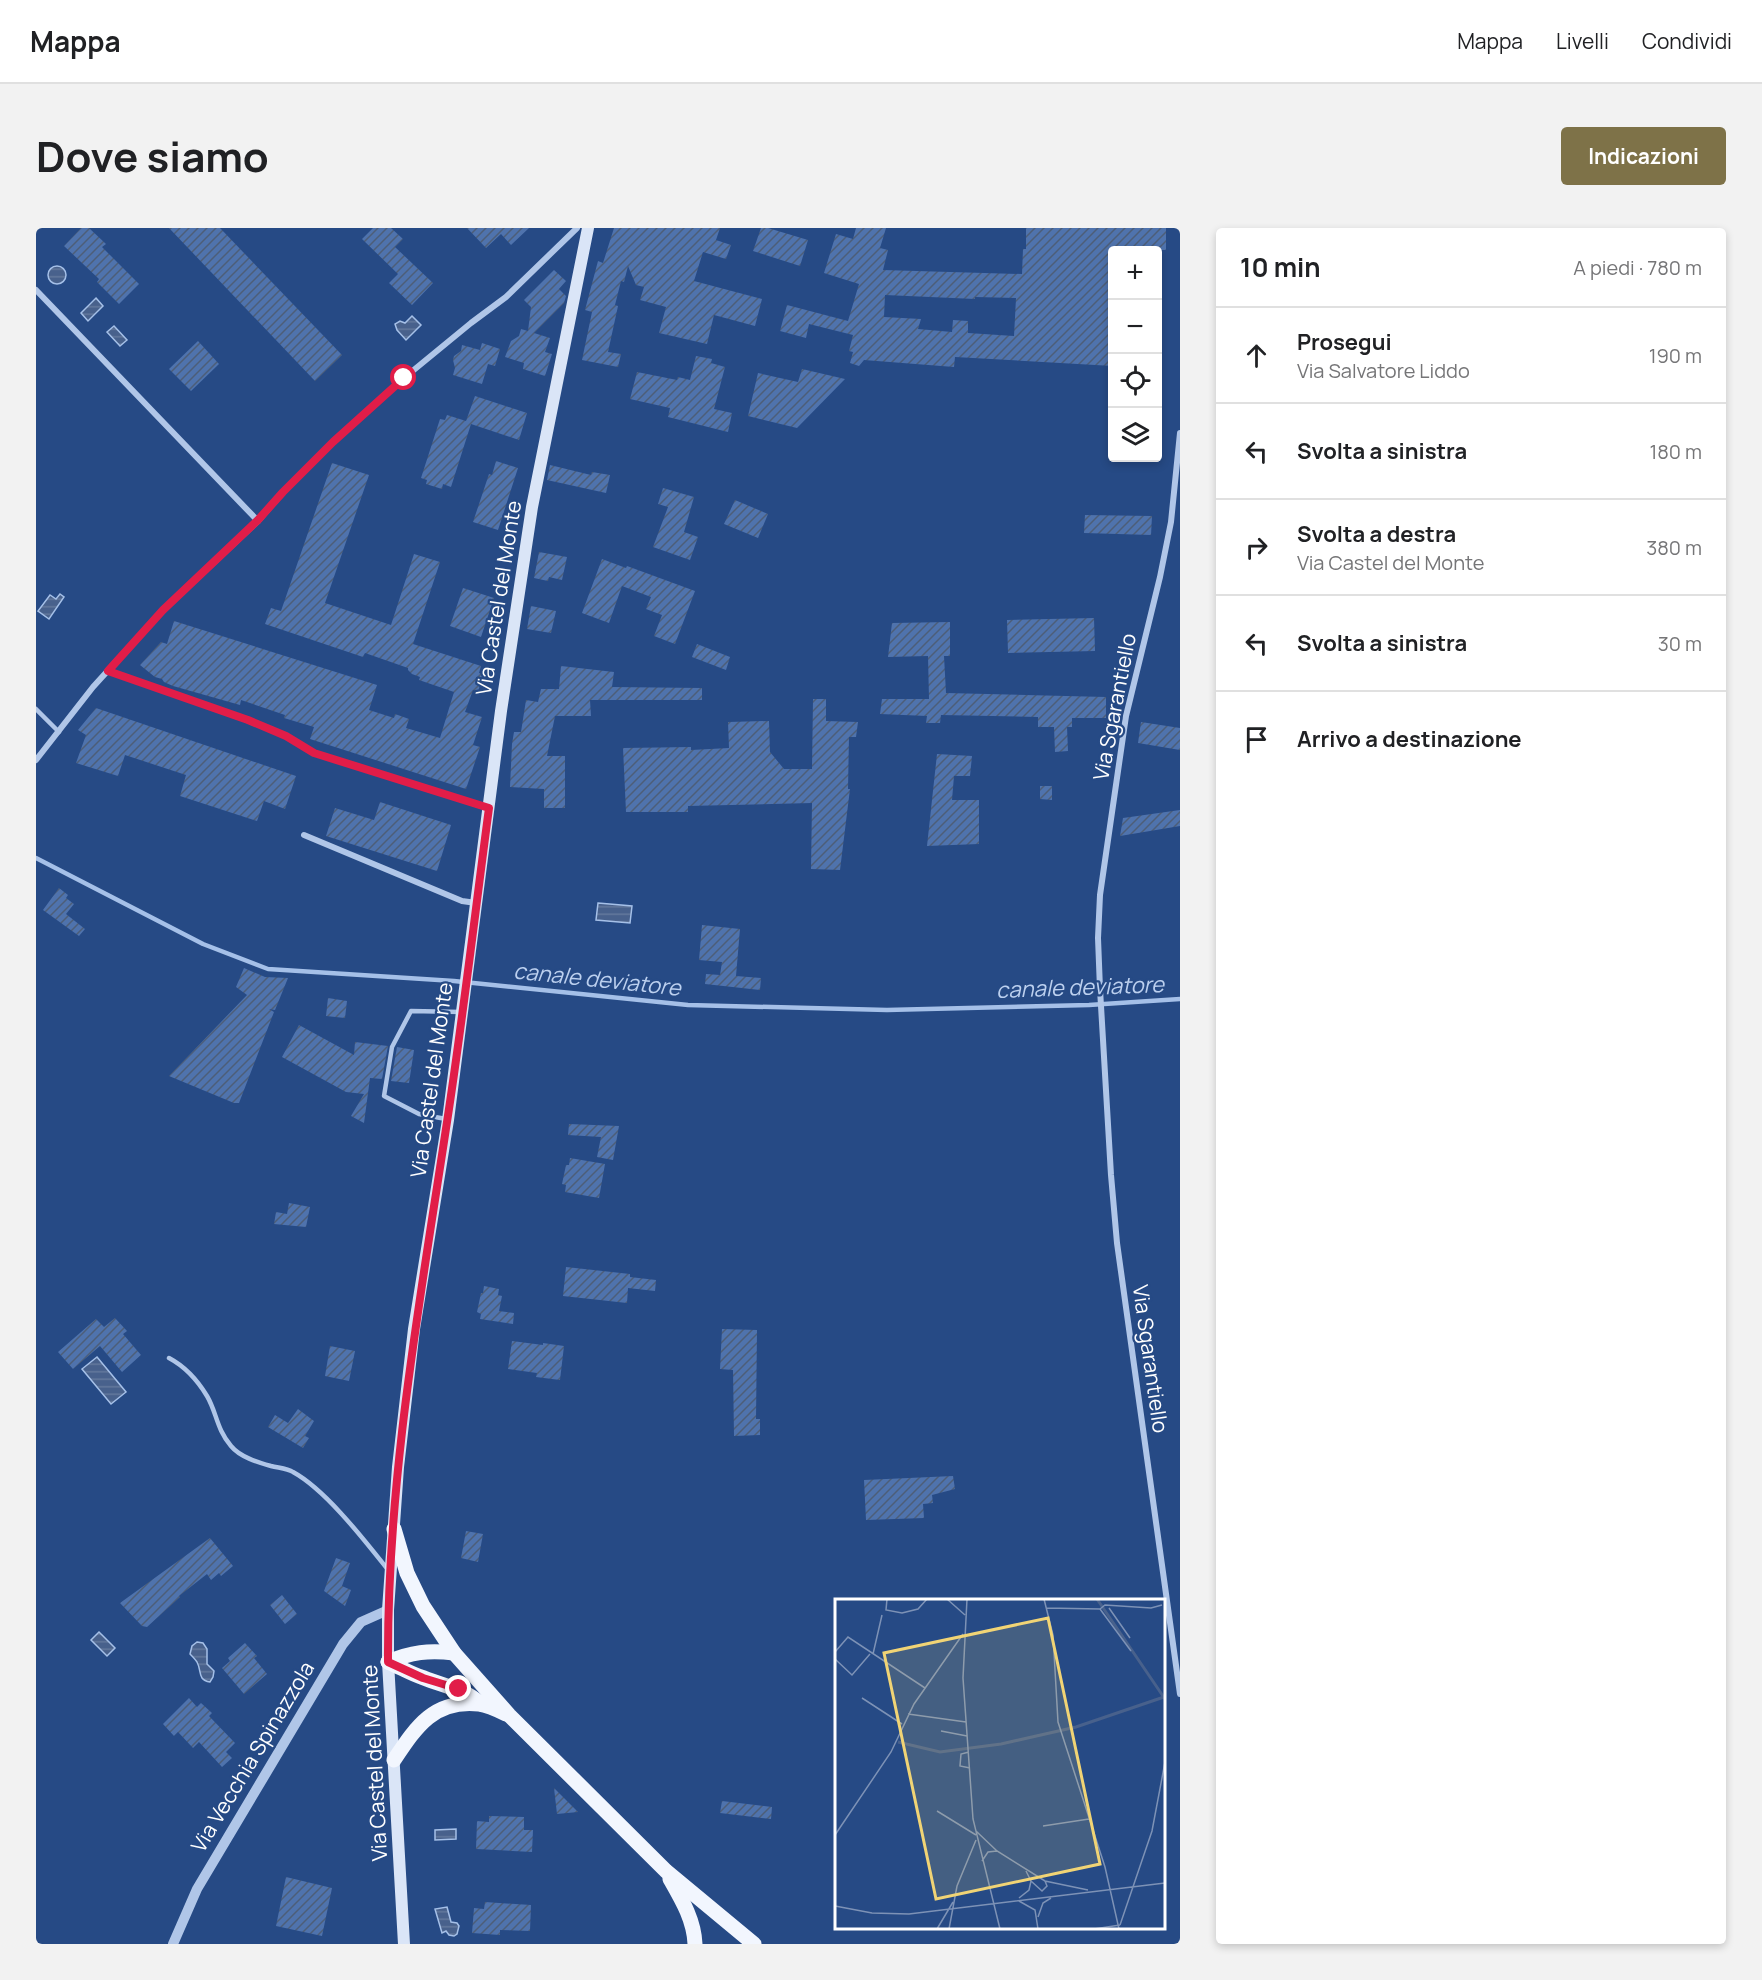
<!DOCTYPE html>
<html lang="it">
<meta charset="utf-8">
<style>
:root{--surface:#fff;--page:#f2f2f2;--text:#202124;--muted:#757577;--line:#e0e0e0;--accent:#7e7248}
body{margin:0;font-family:Manrope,sans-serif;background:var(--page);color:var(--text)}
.controls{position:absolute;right:18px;top:18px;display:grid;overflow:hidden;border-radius:6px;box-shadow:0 3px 9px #0003}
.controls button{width:54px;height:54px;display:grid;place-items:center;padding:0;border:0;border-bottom:2px solid var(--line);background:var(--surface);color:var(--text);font:30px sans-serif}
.stop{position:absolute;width:18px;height:18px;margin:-14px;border:4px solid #e11d48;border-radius:50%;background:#fff}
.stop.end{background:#e11d48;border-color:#fff;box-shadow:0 2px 6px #0008}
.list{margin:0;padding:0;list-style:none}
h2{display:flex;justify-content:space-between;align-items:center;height:78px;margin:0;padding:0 24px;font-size:26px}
h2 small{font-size:20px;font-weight:400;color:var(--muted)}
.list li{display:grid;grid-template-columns:39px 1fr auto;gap:18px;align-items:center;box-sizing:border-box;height:96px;padding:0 24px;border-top:2px solid var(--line)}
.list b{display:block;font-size:22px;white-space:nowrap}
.list p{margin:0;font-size:20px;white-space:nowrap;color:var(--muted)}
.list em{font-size:20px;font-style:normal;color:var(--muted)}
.icon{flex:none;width:33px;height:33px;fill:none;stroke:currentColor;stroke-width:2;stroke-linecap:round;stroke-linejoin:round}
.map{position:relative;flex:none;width:1144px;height:1716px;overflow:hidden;border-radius:6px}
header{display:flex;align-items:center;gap:36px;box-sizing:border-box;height:84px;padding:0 30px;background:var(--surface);border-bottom:2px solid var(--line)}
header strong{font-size:28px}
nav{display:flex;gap:33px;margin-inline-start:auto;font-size:21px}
.intro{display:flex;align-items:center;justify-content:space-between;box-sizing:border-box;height:144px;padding:0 36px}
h1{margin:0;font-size:42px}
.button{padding:15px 27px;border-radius:6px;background:var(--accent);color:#fff;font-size:21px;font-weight:700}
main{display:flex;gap:36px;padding:0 36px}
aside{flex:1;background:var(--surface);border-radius:6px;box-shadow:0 3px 9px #0003}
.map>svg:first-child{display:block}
.water{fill:url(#water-rules);stroke:#a5c0e8;stroke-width:1.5}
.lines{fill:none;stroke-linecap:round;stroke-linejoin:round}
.stream{stroke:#a5c0e8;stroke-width:4.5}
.building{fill:url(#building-hatch);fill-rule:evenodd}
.service{stroke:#b0c6e8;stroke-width:4.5}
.minor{stroke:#b0c6e8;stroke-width:6}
.tertiary{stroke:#b0c6e8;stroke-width:10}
.secondary{stroke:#dae5f7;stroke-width:12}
.primary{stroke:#f2f6fe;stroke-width:15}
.route{stroke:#e11d48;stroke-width:8}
.labels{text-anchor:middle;stroke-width:4.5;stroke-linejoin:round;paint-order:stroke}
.street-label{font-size:21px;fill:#fff;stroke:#264a85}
.water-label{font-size:22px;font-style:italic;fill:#bcd0ef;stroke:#264a85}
.inset-river{fill:none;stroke:#48618c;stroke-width:3}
.inset-road{fill:none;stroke:#7d92b6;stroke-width:1.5}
.view{fill:#f1d475;fill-opacity:0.15;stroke:#f1d475;stroke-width:3}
.inset-edge{fill:none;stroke:#fff;stroke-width:3}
</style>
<header>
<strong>Mappa</strong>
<nav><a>Mappa</a><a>Livelli</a><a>Condividi</a></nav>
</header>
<div class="intro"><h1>Dove siamo</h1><a class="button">Indicazioni</a></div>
<main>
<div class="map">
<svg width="1144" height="1716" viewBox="0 0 1144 1716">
<defs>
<pattern id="water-rules" width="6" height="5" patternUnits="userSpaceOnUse" patternTransform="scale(1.5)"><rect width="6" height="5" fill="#48618c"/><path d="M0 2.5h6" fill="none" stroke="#63799d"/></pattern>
<pattern id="building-hatch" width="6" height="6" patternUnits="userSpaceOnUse" patternTransform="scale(1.5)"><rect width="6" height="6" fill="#4f73ad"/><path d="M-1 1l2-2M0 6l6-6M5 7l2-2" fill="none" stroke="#4d5e78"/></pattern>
</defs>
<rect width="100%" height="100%" fill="#264a85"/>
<g class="water">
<circle cx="21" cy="47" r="9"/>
<polygon points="60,70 67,78 52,93 45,85"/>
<polygon points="376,88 385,97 370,112 361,102 359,96 364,93 369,95"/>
<polygon points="78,98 91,112 84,118 71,104"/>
<polygon points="24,366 28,369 13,391 2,383 14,367 20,371"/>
<polygon points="562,675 596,678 594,695 560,692"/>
<polygon points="61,1129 90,1164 75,1176 46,1141"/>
<polygon points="63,1404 79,1420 71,1428 55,1412"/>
<path d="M161,1414L167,1415L171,1421V1436L178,1443L177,1449L174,1454C161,1452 166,1443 161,1434C159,1431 157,1429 154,1426L156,1418Z"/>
<polygon points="420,1601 420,1611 399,1612 399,1602"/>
<polygon points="411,1679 415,1694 421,1695 423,1698 421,1706 418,1708 413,1707 410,1703 406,1705 399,1681"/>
</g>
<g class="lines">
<polyline class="stream" points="0,630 167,716 232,741 418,753 652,777 851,782 1053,777 1144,771"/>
</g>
<g class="building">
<polygon points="45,0 53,0 70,16 66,19 103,56 83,76 61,54 63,51 28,18"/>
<polygon points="133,0 184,0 306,127 279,153"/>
<polygon points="337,0 355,0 367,11 359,19 397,55 376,77 353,55 362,46 326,11"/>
<polygon points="431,0 493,0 475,17 465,6 450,20"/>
<polygon points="578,0 684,0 680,12 695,17 690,31 667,24 658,53 726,71 719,98 678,87 671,116 623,105 630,79 604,72 608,59 600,57 592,38 588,54 585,53 579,77 582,78 572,124 585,126 582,139 546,132 556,84 549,82 562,33 567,35"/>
<polygon points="725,0 732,0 772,12 764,38 717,23"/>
<path d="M820,0H850L844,20L852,22L847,42L986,46L987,21H990V0H1130V22H1077V138L919,129L918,139L828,132L823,138L814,135L817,124L813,123L817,107L773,96L770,110L744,103L751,77L812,93L823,56L788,45L800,6L817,11ZM849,67L939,71V69L980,70L978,108L932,105V93L917,92L916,104L882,101L885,91L848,89Z"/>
<polygon points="518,42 530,53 523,61 530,68 528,75 498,105 514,110 509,124 516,126 509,148 487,141 488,135 469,129 475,113 483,108 485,101 492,103 495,79 488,72"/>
<polygon points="162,113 183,136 155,163 133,141"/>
<polygon points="446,115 464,121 459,138 452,136 446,156 417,147 419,140 417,132 418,128 425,123 426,117 444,122"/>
<polygon points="660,128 676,131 675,135 689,139 678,181 696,185 692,204 632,189 634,180 594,171 601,144 641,152 642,149 654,152"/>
<polygon points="766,141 809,151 761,200 712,188 722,145 762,154"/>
<polygon points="439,168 491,185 483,212 435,196 415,259 407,256 406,261 390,256 391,252 385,250 404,191 409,192 411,187 430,193"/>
<polygon points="460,233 482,240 462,302 437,294 453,246 456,247"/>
<polygon points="296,235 333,247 289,375 355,397 378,326 404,334 377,416 445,438 443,445 447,446 442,464 437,462 429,484 446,489 437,517 444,519 430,561 274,511 278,499 248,490 249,487 205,472 204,477 137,458 128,454 126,451 119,449 104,437 125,414 131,416 138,393 341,457 333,482 358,490 359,486 373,491 370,500 404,510 418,464 383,452 384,449 376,446 372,442 372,440 329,425 327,429 229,396 235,380 245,383"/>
<polygon points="514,237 555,247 556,244 574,247 570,265 511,252"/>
<polygon points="627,260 658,269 648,304 662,309 654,332 617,319 632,279 622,276"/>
<polygon points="699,272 732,286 722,310 688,296"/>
<polygon points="1049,287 1116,288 1115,307 1048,305"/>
<polygon points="503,324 531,329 526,352 513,349 512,353 498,350"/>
<polygon points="566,331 590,340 591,338 659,363 639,416 618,408 626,387 610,381 615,369 586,358 573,395 546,385"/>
<polygon points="427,360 458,370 445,409 414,398"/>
<polygon points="495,378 520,383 515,405 491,401"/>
<polygon points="1058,390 1059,423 972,425 971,392"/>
<polygon points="914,394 914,428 908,428 910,465 1070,469 1070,490 1036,490 1036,499 1031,499 1032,523 1019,524 1018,499 1002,499 1002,489 905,487 904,495 890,495 891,488 844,486 846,471 893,471 892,428 852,429 856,395"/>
<polygon points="661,416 694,429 690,442 656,429"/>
<polygon points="525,438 578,444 576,459 666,460 666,472 554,472 555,488 519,488 511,528 529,528 529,580 508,580 508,561 474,559 476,516 478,504 485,504 490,472 502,474 505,461 523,461"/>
<polygon points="777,471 790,471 790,493 822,494 820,509 813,509 812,561 814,561 804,642 775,641 776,575 652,578 652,584 590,584 587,520 655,519 655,522 693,520 692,494 733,493 734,524 748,541 776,541"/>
<polygon points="60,480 260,548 249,581 228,573 221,593 144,568 150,547 89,527 82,548 40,535 50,507 42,502"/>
<polygon points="1105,494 1144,500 1144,522 1102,515"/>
<polygon points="901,526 936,528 934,548 918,548 916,572 943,572 943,616 891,618"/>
<polygon points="1004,558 1016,558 1016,572 1004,571"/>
<polygon points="344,574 415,597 401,643 290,608 299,580 338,592"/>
<polygon points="1144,582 1144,598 1084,608 1087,590"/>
<polygon points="23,660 32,667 30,670 38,676 30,686 49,701 43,708 7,682"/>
<polygon points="666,697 704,701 700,748 725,750 724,762 669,756 670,746 684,747 686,734 663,732"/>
<polygon points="208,740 229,749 252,750 239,782 233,781 238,784 203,875 198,875 133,848 211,767 200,759"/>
<polygon points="292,770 311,773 309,790 290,788"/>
<polygon points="263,797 318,827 319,814 352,818 346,851 334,850 328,895 315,888 328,866 310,864 246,829"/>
<polygon points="361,819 378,822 373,855 355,853"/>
<polygon points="533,896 583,898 577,932 561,929 565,909 532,907"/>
<polygon points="534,930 569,936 563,970 529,964 530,957 526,956 530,937 533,937"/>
<polygon points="253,975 274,979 270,999 238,996 240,984 251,986"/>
<polygon points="530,1039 594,1046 594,1049 620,1052 619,1063 592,1060 591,1075 527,1068"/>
<polygon points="448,1058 463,1061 462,1067 466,1068 463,1083 478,1085 477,1096 444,1091 445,1086 441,1084 445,1065 447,1065"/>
<polygon points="79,1090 91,1103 87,1106 105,1127 86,1144 64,1118 37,1141 22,1124 60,1091 68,1099"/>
<polygon points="686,1101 721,1102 720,1191 724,1191 724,1207 698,1208 697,1142 684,1141"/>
<polygon points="476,1113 507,1117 507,1115 528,1118 524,1152 500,1149 501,1145 472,1141"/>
<polygon points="294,1118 319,1123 313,1153 289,1148"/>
<polygon points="262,1181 278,1193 269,1208 273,1210 267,1220 232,1199 239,1187 252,1195"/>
<polygon points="917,1248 919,1261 896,1267 897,1275 887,1276 888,1290 830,1292 828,1252"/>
<polygon points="430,1303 447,1306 442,1334 425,1330"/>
<polygon points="174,1310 197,1338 185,1348 183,1345 175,1352 171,1346 143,1368 144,1369 111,1399 106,1398 84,1375"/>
<polygon points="300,1330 314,1335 306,1358 315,1362 309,1378 288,1363"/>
<polygon points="246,1367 261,1386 249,1396 234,1377"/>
<polygon points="209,1415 221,1428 218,1430 231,1446 208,1466 186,1440 194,1433 192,1430"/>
<polygon points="153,1470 161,1479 165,1475 176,1485 173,1488 199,1515 190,1524 196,1530 186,1539 163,1514 157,1520 142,1504 138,1508 127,1496"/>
<polygon points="518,1560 542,1584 521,1586"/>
<polygon points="686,1573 736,1579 735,1591 684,1585"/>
<polygon points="453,1588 488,1589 488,1602 497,1602 496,1624 440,1621 441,1593 453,1594"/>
<polygon points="250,1649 296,1660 286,1708 240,1698"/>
<polygon points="449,1674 495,1677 494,1703 464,1702 464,1707 436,1705 438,1680 448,1681"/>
</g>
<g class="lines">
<g class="service">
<polyline points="0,481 23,504"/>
<polyline points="410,891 383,886 348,868 356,819 375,783 426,784"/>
<path d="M133,1130C148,1138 162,1153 171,1168C181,1185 180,1200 195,1218C204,1229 221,1234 235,1238C243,1240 251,1240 257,1244C290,1262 329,1313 353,1343"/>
</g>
<g class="minor">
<polyline points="0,62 222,293"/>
<polyline points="1144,205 1135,294 1124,349 1090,488 1064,667 1062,710 1064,761 1075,947 1081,1015 1144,1466"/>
<polyline points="72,443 211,492 250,508 278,525 452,580"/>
<polyline points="0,532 57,459 127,382 222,293 247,264 297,214 368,150 435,95 470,69 541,0"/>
<polyline points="268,607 426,673 440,675"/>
</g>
<polyline class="tertiary" points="137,1716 161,1661 307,1416 325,1394 352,1382"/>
<polyline class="secondary" points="368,1716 352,1434 352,1382 362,1239 378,1101 412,892 465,483 496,279 552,0"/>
<g class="primary">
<polyline points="358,1301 371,1345 387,1378 418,1425 473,1487 630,1643 718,1716"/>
<path d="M352,1434C364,1439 375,1446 388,1450C408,1458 428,1461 445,1476"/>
<path d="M352,1434C375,1424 393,1422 418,1425"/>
<path d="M358,1532C380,1499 398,1471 443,1476C452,1477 462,1482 470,1486"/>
<path d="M634,1651C646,1672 658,1692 659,1716"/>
</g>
</g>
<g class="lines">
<path class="route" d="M368,150L297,214L247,264L222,292L127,382L72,443L212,492L250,508L278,525L453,580C439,685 427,790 411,894C384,1073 351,1252 352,1434L387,1450L423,1461"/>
</g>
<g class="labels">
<g class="street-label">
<text transform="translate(463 370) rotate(-81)" y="7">Via Castel del Monte</text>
<text transform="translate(1079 479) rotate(-79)" y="7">Via Sgarantiello</text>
<text transform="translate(396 852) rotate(-82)" y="7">Via Castel del Monte</text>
<text transform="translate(1114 1131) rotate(82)" y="7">Via Sgarantiello</text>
<text transform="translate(217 1529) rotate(-59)" y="7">Via Vecchia Spinazzola</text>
<text transform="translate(339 1535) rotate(-93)" y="7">Via Castel del Monte</text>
</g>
<g class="water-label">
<text transform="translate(561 751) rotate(6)" y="8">canale deviatore</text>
<text transform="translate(1044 759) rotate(-2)" y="8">canale deviatore</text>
</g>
</g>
<g transform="translate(799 1371)">
<rect width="330" height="330" fill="#264a85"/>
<path class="inset-river" d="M262,0L330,100M63,143L105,153L166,145L241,128L329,98"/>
<path class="inset-road" d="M52,0L51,11L67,14L83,10L92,0M112,0L130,16M132,0L128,79L138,220L165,330M209,0L218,36L223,123L270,268L284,330M211,9L265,10L296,52M274,9L295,39M265,10L270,6L316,9L327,6M0,53L13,38L90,89M38,55L47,16M0,60L17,76L35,55M27,99L67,125M73,115L131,123M106,132L132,137M134,153L126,155L125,167L135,169M102,212L141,236M208,227L254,220M141,232L162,252L210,282L253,291M0,236L56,153L79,105L128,35M147,262L153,253L162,252M196,282L207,292L212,287L210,282M184,299L194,291L196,282L191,272M184,302L200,311L203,330M0,307L37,314L74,315L330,284M203,318L208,304L216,299M285,326L317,232L330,163M102,330L118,303M114,330L122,287L141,241M259,330L285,326"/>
<path class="view" d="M213,19L265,265L101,300L49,54Z"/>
<rect width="330" height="330" class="inset-edge"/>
</g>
</svg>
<div class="controls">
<button>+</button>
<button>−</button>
<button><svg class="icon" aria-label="locate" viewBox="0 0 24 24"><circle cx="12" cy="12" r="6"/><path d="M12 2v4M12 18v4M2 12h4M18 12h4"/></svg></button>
<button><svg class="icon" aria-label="layers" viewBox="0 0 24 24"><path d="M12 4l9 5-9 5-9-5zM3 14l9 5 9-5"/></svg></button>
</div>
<div class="stop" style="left:368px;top:150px"></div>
<div class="stop end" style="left:423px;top:1461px"></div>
</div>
<aside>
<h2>10 min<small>A piedi · 780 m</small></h2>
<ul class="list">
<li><svg class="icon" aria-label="ahead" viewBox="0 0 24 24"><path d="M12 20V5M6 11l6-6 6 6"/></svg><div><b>Prosegui</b><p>Via Salvatore Liddo</p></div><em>190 m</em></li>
<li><svg class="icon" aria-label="left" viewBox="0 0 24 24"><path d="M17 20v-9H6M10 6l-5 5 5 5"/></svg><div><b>Svolta a sinistra</b></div><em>180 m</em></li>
<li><svg class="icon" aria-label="right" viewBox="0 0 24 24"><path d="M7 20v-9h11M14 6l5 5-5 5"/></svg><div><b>Svolta a destra</b><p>Via Castel del Monte</p></div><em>380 m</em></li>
<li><svg class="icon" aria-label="left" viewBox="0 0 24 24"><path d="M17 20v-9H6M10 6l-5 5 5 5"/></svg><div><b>Svolta a sinistra</b></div><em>30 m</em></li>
<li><svg class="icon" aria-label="arrive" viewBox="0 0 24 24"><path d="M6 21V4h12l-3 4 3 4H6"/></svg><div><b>Arrivo a destinazione</b></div></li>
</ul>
</aside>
</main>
